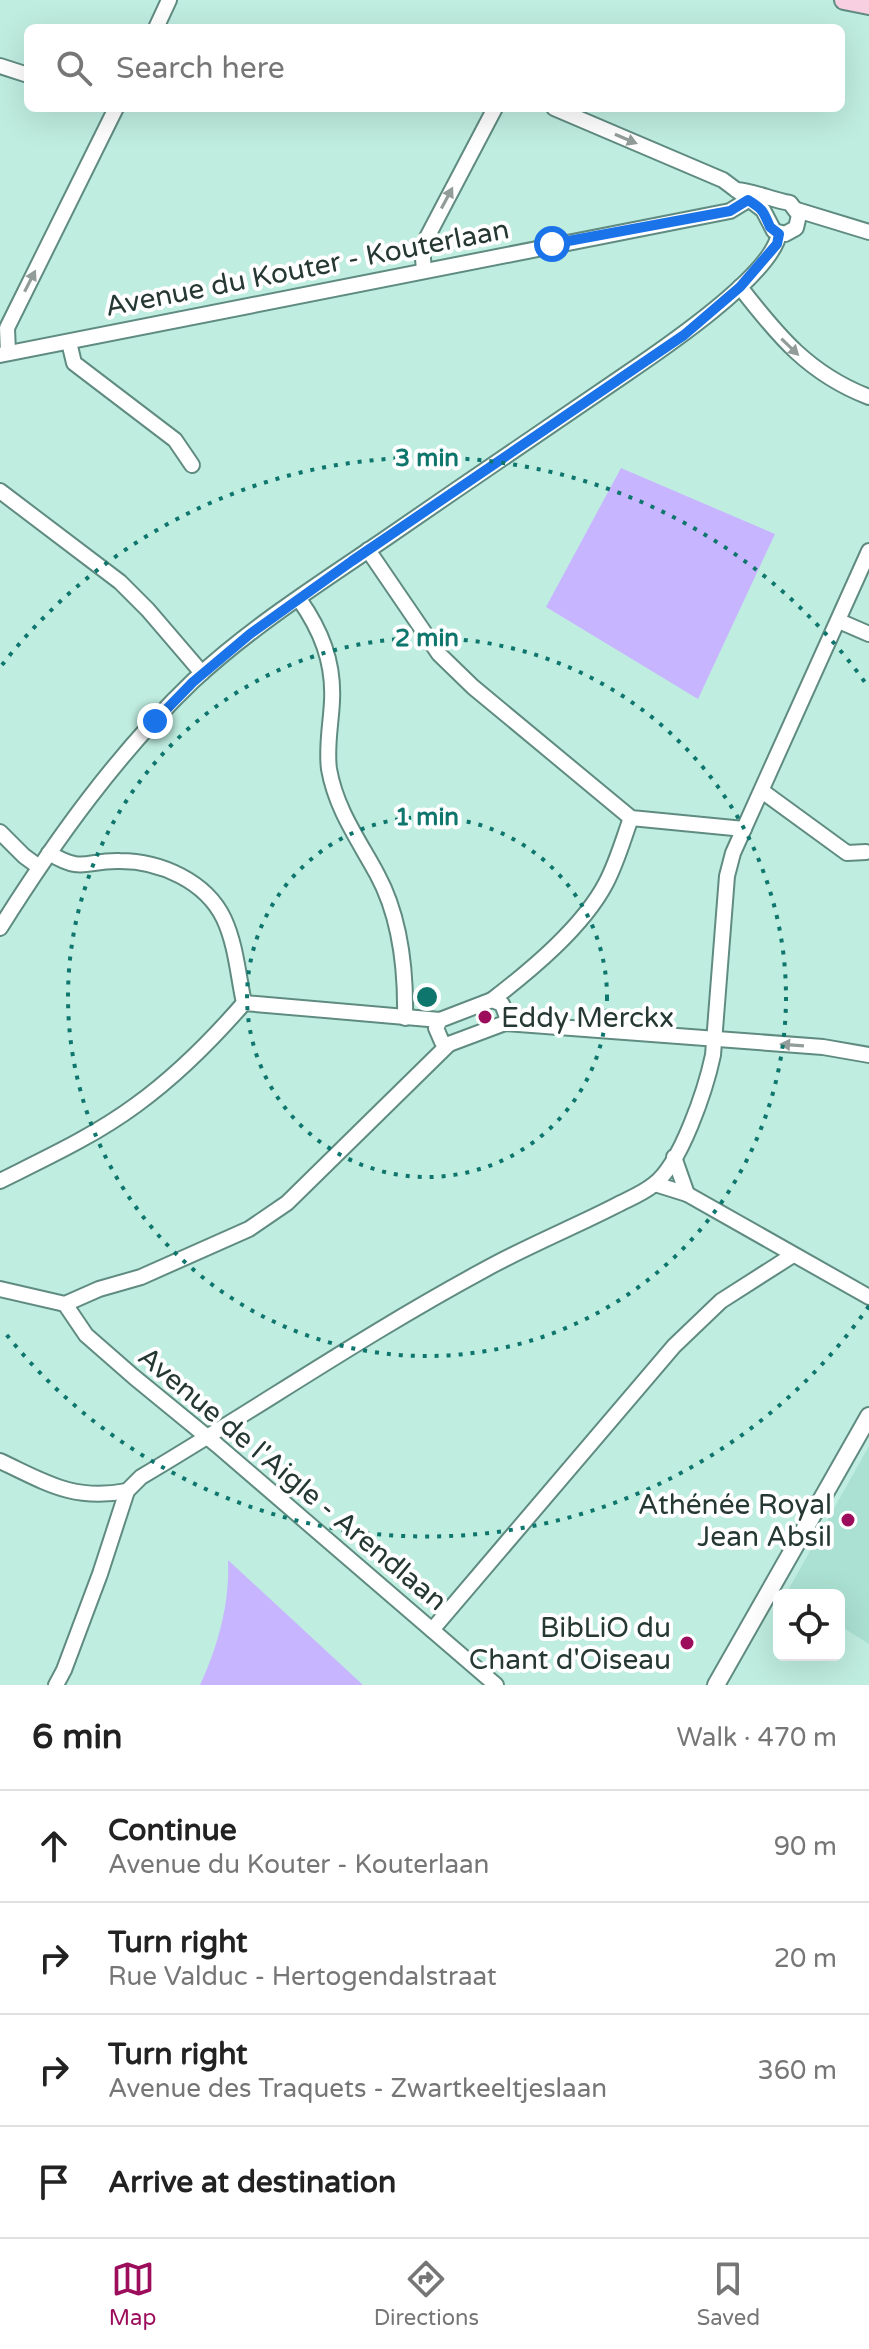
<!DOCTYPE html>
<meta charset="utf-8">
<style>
:root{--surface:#fff;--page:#f6f6f6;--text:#222;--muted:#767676;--line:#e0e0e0;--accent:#9c0d5b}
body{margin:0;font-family:"Varela Round",sans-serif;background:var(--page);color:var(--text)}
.controls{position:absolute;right:24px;bottom:24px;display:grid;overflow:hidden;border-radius:12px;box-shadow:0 8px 32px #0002}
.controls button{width:72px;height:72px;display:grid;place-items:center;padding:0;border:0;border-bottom:2px solid var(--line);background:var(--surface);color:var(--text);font:40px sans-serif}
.stop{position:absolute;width:24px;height:24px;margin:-18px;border:6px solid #1a73e8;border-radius:50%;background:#fff}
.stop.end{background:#1a73e8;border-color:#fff;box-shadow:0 2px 8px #0008}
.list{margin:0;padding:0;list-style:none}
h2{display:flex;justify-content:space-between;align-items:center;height:104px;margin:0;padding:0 32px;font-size:34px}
h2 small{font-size:26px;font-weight:400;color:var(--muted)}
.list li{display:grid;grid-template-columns:52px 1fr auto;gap:24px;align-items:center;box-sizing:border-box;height:112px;padding:0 32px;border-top:2px solid var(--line)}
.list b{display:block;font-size:30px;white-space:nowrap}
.list p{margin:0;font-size:26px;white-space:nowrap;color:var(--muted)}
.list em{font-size:26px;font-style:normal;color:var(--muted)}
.icon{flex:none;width:44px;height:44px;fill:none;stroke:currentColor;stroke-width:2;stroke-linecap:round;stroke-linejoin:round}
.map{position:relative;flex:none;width:869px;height:1685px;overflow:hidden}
.search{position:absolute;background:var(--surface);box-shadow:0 8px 32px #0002;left:24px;right:24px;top:24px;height:88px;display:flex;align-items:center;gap:20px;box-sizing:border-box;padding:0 28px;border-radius:12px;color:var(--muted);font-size:30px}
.sheet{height:552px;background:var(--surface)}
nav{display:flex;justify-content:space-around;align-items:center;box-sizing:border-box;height:112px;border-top:2px solid var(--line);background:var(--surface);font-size:22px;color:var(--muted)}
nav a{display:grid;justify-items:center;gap:4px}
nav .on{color:var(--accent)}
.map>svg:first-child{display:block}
.built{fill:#abe1d2}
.green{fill:#c8b5ff}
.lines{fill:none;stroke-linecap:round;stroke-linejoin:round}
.minor-casing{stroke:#608b80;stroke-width:18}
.tertiary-casing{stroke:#608b80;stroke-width:20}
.secondary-casing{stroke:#608b80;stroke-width:22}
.minor{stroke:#fff;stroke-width:14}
.tertiary{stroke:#fff;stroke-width:16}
.secondary{stroke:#f8cfe1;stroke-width:18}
.oneway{fill:#929c99}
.route{stroke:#1a73e8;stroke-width:10}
.ring{fill:none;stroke:#0f766e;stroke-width:4;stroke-dasharray:4 8}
.poi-dot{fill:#9c0d5b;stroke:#fff;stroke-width:3}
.labels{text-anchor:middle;stroke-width:8;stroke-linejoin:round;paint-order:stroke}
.street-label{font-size:28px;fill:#263833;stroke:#fff}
.poi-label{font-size:28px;fill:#263833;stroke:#fff;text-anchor:end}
.centre{fill:#0f766e;stroke:#fff;stroke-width:4}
.ring-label{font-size:24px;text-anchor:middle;font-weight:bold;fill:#0f766e;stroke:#fff;stroke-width:8;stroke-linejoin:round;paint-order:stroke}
</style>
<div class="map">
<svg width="869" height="1685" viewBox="0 0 869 1685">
<rect width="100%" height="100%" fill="#bfede0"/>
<polygon class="built" points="869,1446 869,1644 839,1625 839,1595 786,1594"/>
<g class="green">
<polygon points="621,468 775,534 698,699 546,607"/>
<path d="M228,1560L363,1685H200C218,1646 230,1603 228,1560Z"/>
</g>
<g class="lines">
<defs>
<g id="minor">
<polyline points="156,28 169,0"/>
<polyline points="0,66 28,75"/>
<path d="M554,108L723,180L763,210L774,231L785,234L796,228L799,215L790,203C771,200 755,191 736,190"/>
<polyline points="797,210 869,232"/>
<polyline points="424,270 422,247 495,108"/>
<path d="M740,287C778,336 809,374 869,397"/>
<polyline points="69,342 74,363 175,440 192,465"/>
<polyline points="8,353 7,328 116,108"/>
<polyline points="0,355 730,211 748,200"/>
<polyline points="0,491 120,582 148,610 202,673"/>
<polyline points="368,550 439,654 473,687 631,818 744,829"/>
<path d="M299,599C321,630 334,662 332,701C331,724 326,746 329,769C336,809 358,839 377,874C401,918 406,970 405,1018"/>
<polyline points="839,621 869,634"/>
<polyline points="762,791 847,853 866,852"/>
<polyline points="0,832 24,856 39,867"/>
<path d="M49,853C84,874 85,860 120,861C160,861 206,881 224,919C236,945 238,975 244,1003L440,1020L492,1000L502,1004L507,1017L505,1023L449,1044L442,1042L436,1028L440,1020"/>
<path d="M0,928C56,839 117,754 193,681C250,628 317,585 382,541C463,485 544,430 626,374C663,349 771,276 779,234"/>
<path d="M492,1000C531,970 583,927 606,883C617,862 623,840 631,818"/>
<polyline points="505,1023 823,1047 869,1055"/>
<polyline points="674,1157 687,1194"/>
<path d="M0,1181C46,1158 94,1136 136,1105C176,1076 211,1041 244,1003"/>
<polyline points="655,1184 687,1194 869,1297"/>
<polyline points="0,1289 65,1304 99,1289 141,1277 249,1229 287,1203 449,1044"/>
<polyline points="65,1304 86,1335 134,1377 217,1445 496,1685"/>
<path d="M0,1461C47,1483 73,1501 127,1491"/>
<polyline points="432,1630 674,1346 721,1301 793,1255"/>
<path d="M56,1685L64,1670L100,1574L127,1491L141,1477C256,1409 367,1333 484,1270C527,1246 572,1228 615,1206C628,1199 642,1194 653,1185C681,1165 706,1088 713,1055L727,876L733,853L869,551"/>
</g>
<polyline id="tertiary" points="716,1685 869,1416"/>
<polyline id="secondary" points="844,0 869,5"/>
</defs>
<use href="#minor" class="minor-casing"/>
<use href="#tertiary" class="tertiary-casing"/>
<use href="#secondary" class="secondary-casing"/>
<use href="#minor" class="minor"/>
<use href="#tertiary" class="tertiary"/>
<use href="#secondary" class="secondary"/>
</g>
<defs><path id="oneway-solid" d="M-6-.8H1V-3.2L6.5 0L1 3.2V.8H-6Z" transform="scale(2)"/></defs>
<g class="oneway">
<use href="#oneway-solid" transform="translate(626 139) rotate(23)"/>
<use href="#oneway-solid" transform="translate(447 198) rotate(-62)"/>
<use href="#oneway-solid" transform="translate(30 281) rotate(-63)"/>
<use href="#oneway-solid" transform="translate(790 347) rotate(44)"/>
<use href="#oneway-solid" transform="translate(792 1045) rotate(-176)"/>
</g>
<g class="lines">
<path class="route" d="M155,721L193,682L250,634L352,561L684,335L740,287L777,244L779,234L770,227C763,211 764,210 748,200L730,211L552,244"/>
</g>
<g class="ring">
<circle cx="427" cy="997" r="180"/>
<circle cx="427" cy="997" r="359"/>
<path d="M869 1306A539 539 0 0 1 2 1329M2 665A539 539 0 0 1 869 688"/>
</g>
<g class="poi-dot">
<circle cx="485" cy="1017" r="8"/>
<circle cx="848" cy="1520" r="8"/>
<circle cx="687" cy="1643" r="8"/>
</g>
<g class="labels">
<g class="street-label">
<text transform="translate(307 267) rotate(-11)" y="10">Avenue du Kouter - Kouterlaan</text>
<text transform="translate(293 1478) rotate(40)" y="10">Avenue de l'Aigle - Arendlaan</text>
</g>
<g class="poi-label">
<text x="501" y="1027" text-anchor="start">Eddy Merckx</text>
<text x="832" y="1514">Athénée Royal<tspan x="832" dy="32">Jean Absil</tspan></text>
<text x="671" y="1637">BibLiO du<tspan x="671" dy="32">Chant d'Oiseau</tspan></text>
</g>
</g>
<circle cx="427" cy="997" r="12" class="centre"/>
<g class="ring-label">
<text x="427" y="466">3 min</text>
<text x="427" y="646">2 min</text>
<text x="427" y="825">1 min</text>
</g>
</svg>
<div class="controls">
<button><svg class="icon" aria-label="locate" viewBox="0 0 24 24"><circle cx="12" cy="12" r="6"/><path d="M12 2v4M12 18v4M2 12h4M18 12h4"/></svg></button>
</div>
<div class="stop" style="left:552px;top:244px"></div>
<div class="stop end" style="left:155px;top:721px"></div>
<div class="search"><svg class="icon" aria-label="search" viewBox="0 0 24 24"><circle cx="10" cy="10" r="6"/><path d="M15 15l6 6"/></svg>Search here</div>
</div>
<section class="sheet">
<h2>6 min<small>Walk · 470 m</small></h2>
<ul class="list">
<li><svg class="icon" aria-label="ahead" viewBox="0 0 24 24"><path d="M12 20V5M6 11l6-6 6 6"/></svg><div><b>Continue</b><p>Avenue du Kouter - Kouterlaan</p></div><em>90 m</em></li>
<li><svg class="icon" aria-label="right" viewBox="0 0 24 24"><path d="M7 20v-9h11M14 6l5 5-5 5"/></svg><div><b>Turn right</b><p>Rue Valduc - Hertogendalstraat</p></div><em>20 m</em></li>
<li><svg class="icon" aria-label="right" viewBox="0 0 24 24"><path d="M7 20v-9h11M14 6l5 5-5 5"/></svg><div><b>Turn right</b><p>Avenue des Traquets - Zwartkeeltjeslaan</p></div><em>360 m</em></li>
<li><svg class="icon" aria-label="arrive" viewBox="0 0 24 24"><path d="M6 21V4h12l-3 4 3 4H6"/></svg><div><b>Arrive at destination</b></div></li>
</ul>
</section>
<nav>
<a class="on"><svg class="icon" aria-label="map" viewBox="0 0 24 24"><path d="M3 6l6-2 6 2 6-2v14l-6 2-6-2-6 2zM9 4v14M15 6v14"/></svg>Map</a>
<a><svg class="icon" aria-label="directions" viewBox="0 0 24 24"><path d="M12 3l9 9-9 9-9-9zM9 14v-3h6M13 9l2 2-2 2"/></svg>Directions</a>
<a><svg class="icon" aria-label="saved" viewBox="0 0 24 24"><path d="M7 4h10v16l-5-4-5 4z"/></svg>Saved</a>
</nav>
